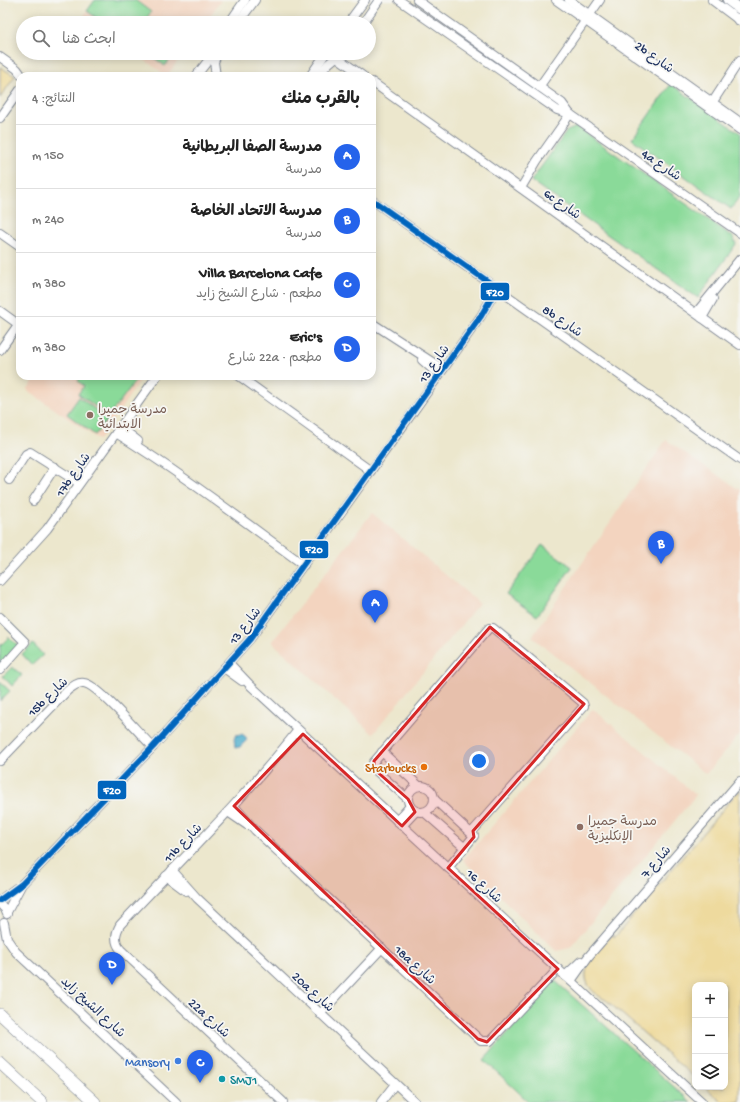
<!DOCTYPE html>
<html lang="ar">
<meta charset="utf-8">
<style>
:root{--surface:#fff;--page:#f6f6f6;--text:#222;--muted:#767676;--line:#e0e0e0;--accent:#2563eb}
body{margin:0;font-family:"Gochi Hand","Playpen Sans Arabic",sans-serif;background:var(--page);color:var(--text);direction:rtl}
.controls{position:absolute;right:12px;bottom:12px;display:grid;overflow:hidden;border-radius:8px;box-shadow:0 2px 10px #0003}
.controls button{width:36px;height:36px;display:grid;place-items:center;padding:0;border:0;border-bottom:1px solid var(--line);background:var(--surface);color:var(--text);font:20px sans-serif}
.you{position:absolute;left:479px;top:761px;width:14px;height:14px;margin:-10px;border:3px solid #fff;border-radius:50%;background:#1a73e8;box-shadow:0 0 0 6px #1a73e833}
.badge{display:grid;place-items:center;width:26px;height:26px;border-radius:50%;background:var(--accent);color:#fff;font-size:13px;font-weight:700}
.pin{position:absolute;translate:-50% -33px;filter:drop-shadow(0 1px 2px #0008)}
.pin::after{content:'';position:absolute;top:21px;width:14px;height:12px;background:inherit;clip-path:polygon(0 0,100% 0,50% 100%)}
.list{margin:0;padding:0;list-style:none}
h2{display:flex;justify-content:space-between;align-items:center;height:52px;margin:0;padding:0 16px;font-size:17px}
h2 small{font-size:13px;font-weight:400;color:var(--muted)}
.list li{display:grid;grid-template-columns:26px 1fr auto;gap:12px;align-items:center;box-sizing:border-box;height:64px;padding:0 16px;border-top:1px solid var(--line)}
.list b{display:block;font-size:15px;white-space:nowrap}
.list p{margin:0;font-size:13px;white-space:nowrap;color:var(--muted)}
.list em{font-size:13px;font-style:normal;color:var(--muted)}
.icon{flex:none;width:22px;height:22px;fill:none;stroke:currentColor;stroke-width:2;stroke-linecap:round;stroke-linejoin:round}
.map{position:relative;flex:none;width:740px;height:1102px;overflow:hidden;direction:ltr}
.search{position:absolute;background:var(--surface);box-shadow:0 2px 10px #0003;left:16px;top:16px;width:360px;height:44px;display:flex;align-items:center;gap:10px;box-sizing:border-box;padding:0 14px;border-radius:22px;color:var(--muted);font-size:15px}
.panel{position:absolute;background:var(--surface);box-shadow:0 2px 10px #0003;left:16px;top:72px;width:360px;height:308px;border-radius:12px;direction:rtl}
.map>svg:first-child{display:block}
.built{fill:#f3d4bf}
.green{fill:#8ada99;stroke:#52847c}
.sand{fill:#eeda9e;stroke:#84847e}
.water{fill:#4dadcc;stroke:#346e95}
.lines{fill:none;stroke-linecap:round;stroke-linejoin:round}
.minor-casing{stroke:#848b96;stroke-width:10}
.major-casing{stroke:#848b96;stroke-width:12}
.highway-casing{stroke:#848b96;stroke-width:12}
.minor{stroke:#fff;stroke-width:8}
.major{stroke:#fff;stroke-width:10}
.highway{stroke:#fff;stroke-width:11}
.bus-1-casing{stroke:#f6f6f2;stroke-width:9}
.bus-1{stroke:#0065bd;stroke-width:6}
.marked{fill:#d62828;fill-opacity:0.2;stroke:#d62828;stroke-width:3;stroke-linejoin:round}
.education-dot{fill:#8d6e63;stroke:#f6f6f2;stroke-width:1.5}
.food-dot{fill:#e8710a;stroke:#f6f6f2;stroke-width:1.5}
.shop-dot{fill:#3f7fe0;stroke:#f6f6f2;stroke-width:1.5}
.culture-dot{fill:#0f9aa8;stroke:#f6f6f2;stroke-width:1.5}
.labels{text-anchor:middle;stroke-width:3.5;stroke-linejoin:round;paint-order:stroke}
.street-label{font-size:13px;fill:#1b2f5e;stroke:#f6f6f2}
.education-label{font-size:13px;fill:#785e54;stroke:#f6f6f2;text-anchor:start}
.food-label{font-size:13px;fill:#c56008;stroke:#f6f6f2;text-anchor:end}
.shop-label{font-size:13px;fill:#366cbe;stroke:#f6f6f2;text-anchor:end}
.culture-label{font-size:13px;fill:#0d838f;stroke:#f6f6f2;text-anchor:start}
.line-badge{stroke:#f6f6f2;stroke-width:1.5}
.badge-label{font-size:11px;text-anchor:middle;font-weight:bold;fill:#fff}
</style>
<div class="map">
<svg width="740" height="1102" viewBox="0 0 740 1102">
<rect width="100%" height="100%" fill="#f6f6f2"/>
<filter id="ink" filterUnits="userSpaceOnUse"><feTurbulence type="fractalNoise" baseFrequency=".025" numOctaves="2"/><feDisplacementMap in="SourceGraphic" scale="8" xChannelSelector="R" yChannelSelector="G"/><feConvolveMatrix kernelMatrix="1 2 1 2 8 2 1 2 1" color-interpolation-filters="sRGB"/></filter>
<filter id="wash" filterUnits="userSpaceOnUse"><feTurbulence type="fractalNoise" baseFrequency=".012" numOctaves="4" result="noise"/><feDisplacementMap in="SourceGraphic" scale="16" xChannelSelector="R" yChannelSelector="G"/><feGaussianBlur stdDeviation="0.9" result="paint"/><feColorMatrix in="noise" values="0 0 0 0 0 0 0 0 0 0 0 0 0 0 0 0 0 1.4 0 .05"/><feComposite in="paint" operator="in"/></filter>
<g filter="url(#wash)">
<rect width="100%" height="100%" fill="#ece7cd"/>
<g class="built">
<polygon points="96,0 221,0 205,23 95,23 84,15"/>
<polygon points="135,53 183,53 167,76"/>
<polygon points="37,376 143,376 99,440 27,390"/>
<polygon points="666,440 740,490 740,734 706,774 532,637"/>
<polygon points="372,513 479,603 373,734 272,642"/>
<polygon points="593,709 696,795 570,948 556,951 463,860"/>
</g>
<g class="green">
<polygon points="95,0 135,0 151,12 143,23 104,23 87,11"/>
<polygon points="154,53 174,53 165,66 152,56"/>
<polygon points="671,84 740,133 740,197 731,209 632,139"/>
<polygon points="577,127 733,237 736,244 698,298 531,181 567,131"/>
<polygon points="81,376 139,376 109,416 78,394 84,386 78,381"/>
<polygon points="79,397 108,419 95,435 67,414"/>
<polygon points="542,545 572,567 537,616 506,594"/>
<polygon points="9,637 19,647 0,667 0,646"/>
<polygon points="33,644 43,655 32,665 22,654"/>
<polygon points="12,667 22,675 12,686 3,676"/>
<polygon points="0,682 10,691 0,701"/>
<polygon points="554,980 691,1102 529,1102 484,1060"/>
</g>
<g class="sand">
<polygon points="0,67 15,76 0,98"/>
<path d="M740,789V1102H722L705,1087H725V985H695V1078L606,1000C600,998 595,993 591,989C575,969 600,949 612,935L615,937Z"/>
</g>
<polygon class="water" points="242,734 246,737 247,740 240,747 235,748 234,738 236,735"/>
</g>
<g filter="url(#ink)">
<g class="lines">
<defs>
<g id="minor">
<polyline points="399,0 557,110 570,114"/>
<polyline points="417,0 562,103 570,114 740,233"/>
<polyline points="556,0 740,130"/>
<polyline points="569,0 740,122"/>
<polyline points="712,0 740,21"/>
<polyline points="229,23 245,0"/>
<polyline points="238,23 255,0"/>
<polyline points="348,23 365,0"/>
<polyline points="363,23 379,0"/>
<polyline points="331,53 363,76"/>
<polyline points="0,57 17,69 22,76"/>
<polyline points="196,76 214,53"/>
<polyline points="216,76 214,62 218,53"/>
<polyline points="310,76 326,53"/>
<polyline points="318,76 328,64 341,53"/>
<polyline points="372,82 740,345"/>
<polyline points="539,87 600,0"/>
<polyline points="712,103 740,60"/>
<polyline points="0,118 20,90"/>
<polyline points="521,188 537,161 570,114"/>
<polyline points="372,200 740,460"/>
<polyline points="0,233 20,247"/>
<polyline points="0,311 18,324"/>
<polyline points="696,313 740,259"/>
<polyline points="702,318 713,299"/>
<polyline points="372,323 443,369"/>
<polyline points="0,350 20,322"/>
<polyline points="422,360 439,375"/>
<polyline points="239,376 371,471"/>
<polyline points="120,427 138,441"/>
<path d="M116,433C181,473 242,520 304,565"/>
<polyline points="9,480 26,454 30,452 79,483"/>
<polyline points="33,501 55,467"/>
<polyline points="0,581 47,529 157,376"/>
<polyline points="0,617 25,642 0,670"/>
<polyline points="229,663 251,686 702,1102"/>
<polyline points="224,668 242,681"/>
<polyline points="382,752 419,786"/>
<path d="M0,761L68,690C73,686 78,682 84,683C99,685 140,735 153,747"/>
<circle cx="421" cy="799" r="13"/>
<polyline points="408,799 374,769 373,763 489,628 493,628 583,703 584,706 472,832"/>
<polyline points="434,799 474,836 448,868"/>
<polyline points="234,806 255,830 481,1041 490,1041 558,969"/>
<polyline points="228,812 247,825"/>
<polyline points="424,812 465,848"/>
<polyline points="397,821 410,806"/>
<polyline points="402,826 416,811"/>
<polyline points="172,870 197,898 415,1102"/>
<polyline points="166,876 186,891"/>
<polyline points="0,900 16,888"/>
<polyline points="0,904 5,909 7,914"/>
<polyline points="7,912 22,884 153,747 250,639 403,426 481,316 497,288"/>
<polyline points="4,923 7,939 16,952 176,1102"/>
<polyline points="565,976 581,961"/>
<polyline points="571,981 588,957 740,781"/>
<polyline points="320,1014 382,948"/>
<path d="M283,1102L121,950C114,942 115,934 120,925C180,861 244,799 298,730"/>
<polyline points="381,1102 395,1084"/>
</g>
<g id="major">
<polyline points="728,0 740,9"/>
<polyline points="738,19 740,19"/>
</g>
<g id="highway">
<polyline points="0,1014 95,1102"/>
<polyline points="0,1063 42,1102"/>
</g>
</defs>
<use href="#minor" class="minor-casing"/>
<use href="#major" class="major-casing"/>
<use href="#highway" class="highway-casing"/>
<use href="#minor" class="minor"/>
<use href="#major" class="major"/>
<use href="#highway" class="highway"/>
<defs>
<polyline id="bus-1" points="0,900 22,884 153,747 250,639 481,316 497,288 372,200"/>
</defs>
<use href="#bus-1" class="bus-1-casing"/>
<use href="#bus-1" class="bus-1"/>
</g>
</g>
<path class="marked" d="M490,627L584,704L473,831L474,837L448,868L558,969L487,1042L478,1039L234,806L303,734L402,826L415,812L408,799L374,769V761Z"/>
<g class="education-dot">
<circle cx="90" cy="415" r="4"/>
<circle cx="580" cy="827" r="4"/>
</g>
<circle class="food-dot" cx="424" cy="767" r="4"/>
<circle class="shop-dot" cx="178" cy="1061" r="4"/>
<circle class="culture-dot" cx="222" cy="1079" r="4"/>
<g class="labels">
<g class="street-label">
<text transform="translate(655 56) rotate(36)" y="5">2b شارع</text>
<text transform="translate(662 164) rotate(35)" y="5">4a شارع</text>
<text transform="translate(563 203) rotate(36)" y="5">6c شارع</text>
<text transform="translate(563 320) rotate(35)" y="5">8b شارع</text>
<text transform="translate(433 363) rotate(-55)" y="5">شارع 13</text>
<text transform="translate(72 474) rotate(-55)" y="5">17b شارع</text>
<text transform="translate(244 625) rotate(-52)" y="5">شارع 13</text>
<text transform="translate(47 696) rotate(-44)" y="5">15b شارع</text>
<text transform="translate(182 842) rotate(-46)" y="5">11b شارع</text>
<text transform="translate(655 861) rotate(-49)" y="5">شارع 7</text>
<text transform="translate(485 885) rotate(43)" y="5">شارع 16</text>
<text transform="translate(416 964) rotate(43)" y="5">18a شارع</text>
<text transform="translate(314 991) rotate(43)" y="5">20a شارع</text>
<text transform="translate(94 1006) rotate(43)" y="5">شارع الشيخ زايد</text>
<text transform="translate(210 1017) rotate(43)" y="5">22a شارع</text>
</g>
<g class="education-label">
<text x="98" y="413">مدرسة جميرا<tspan x="98" dy="15">الابتدائية</tspan></text>
<text x="588" y="825">مدرسة جميرا<tspan x="588" dy="15">الإنكليزية</tspan></text>
</g>
<g class="food-label">
<text x="416" y="772">Starbucks</text>
</g>
<g class="shop-label">
<text x="170" y="1066">Mansory</text>
</g>
<g class="culture-label">
<text x="230" y="1084">SMJ1</text>
</g>
</g>
<g class="line-badge">
<rect x="480" y="282" width="30" height="19" rx="4" fill="#0065bd"/>
<rect x="299" y="540" width="30" height="19" rx="4" fill="#0065bd"/>
<rect x="97" y="780" width="30" height="20" rx="4" fill="#0065bd"/>
</g>
<g class="badge-label">
<text x="495" y="296">F20</text>
<text x="314" y="553">F20</text>
<text x="112" y="794">F20</text>
</g>
</svg>
<div class="controls">
<button>+</button>
<button>−</button>
<button><svg class="icon" aria-label="layers" viewBox="0 0 24 24"><path d="M12 4l9 5-9 5-9-5zM3 14l9 5 9-5"/></svg></button>
</div>
<div class="you"></div>
<div class="pin badge" style="left:375px;top:623px">A</div>
<div class="pin badge" style="left:661px;top:564px">B</div>
<div class="pin badge" style="left:200px;top:1083px">C</div>
<div class="pin badge" style="left:112px;top:985px">D</div>
<div class="search"><svg class="icon" aria-label="search" viewBox="0 0 24 24"><circle cx="10" cy="10" r="6"/><path d="M15 15l6 6"/></svg>ابحث هنا</div>
<section class="panel">
<h2>بالقرب منك<small>النتائج: 4</small></h2>
<ul class="list">
<li><span class="badge">A</span><div><b>مدرسة الصفا البريطانية</b><p>مدرسة</p></div><em>150 m</em></li>
<li><span class="badge">B</span><div><b>مدرسة الاتحاد الخاصة</b><p>مدرسة</p></div><em>240 m</em></li>
<li><span class="badge">C</span><div><b>Villa Barcelona Cafe</b><p>مطعم · شارع الشيخ زايد</p></div><em>380 m</em></li>
<li><span class="badge">D</span><div><b>Eric's</b><p>مطعم · 22a شارع</p></div><em>380 m</em></li>
</ul>
</section>
</div>
